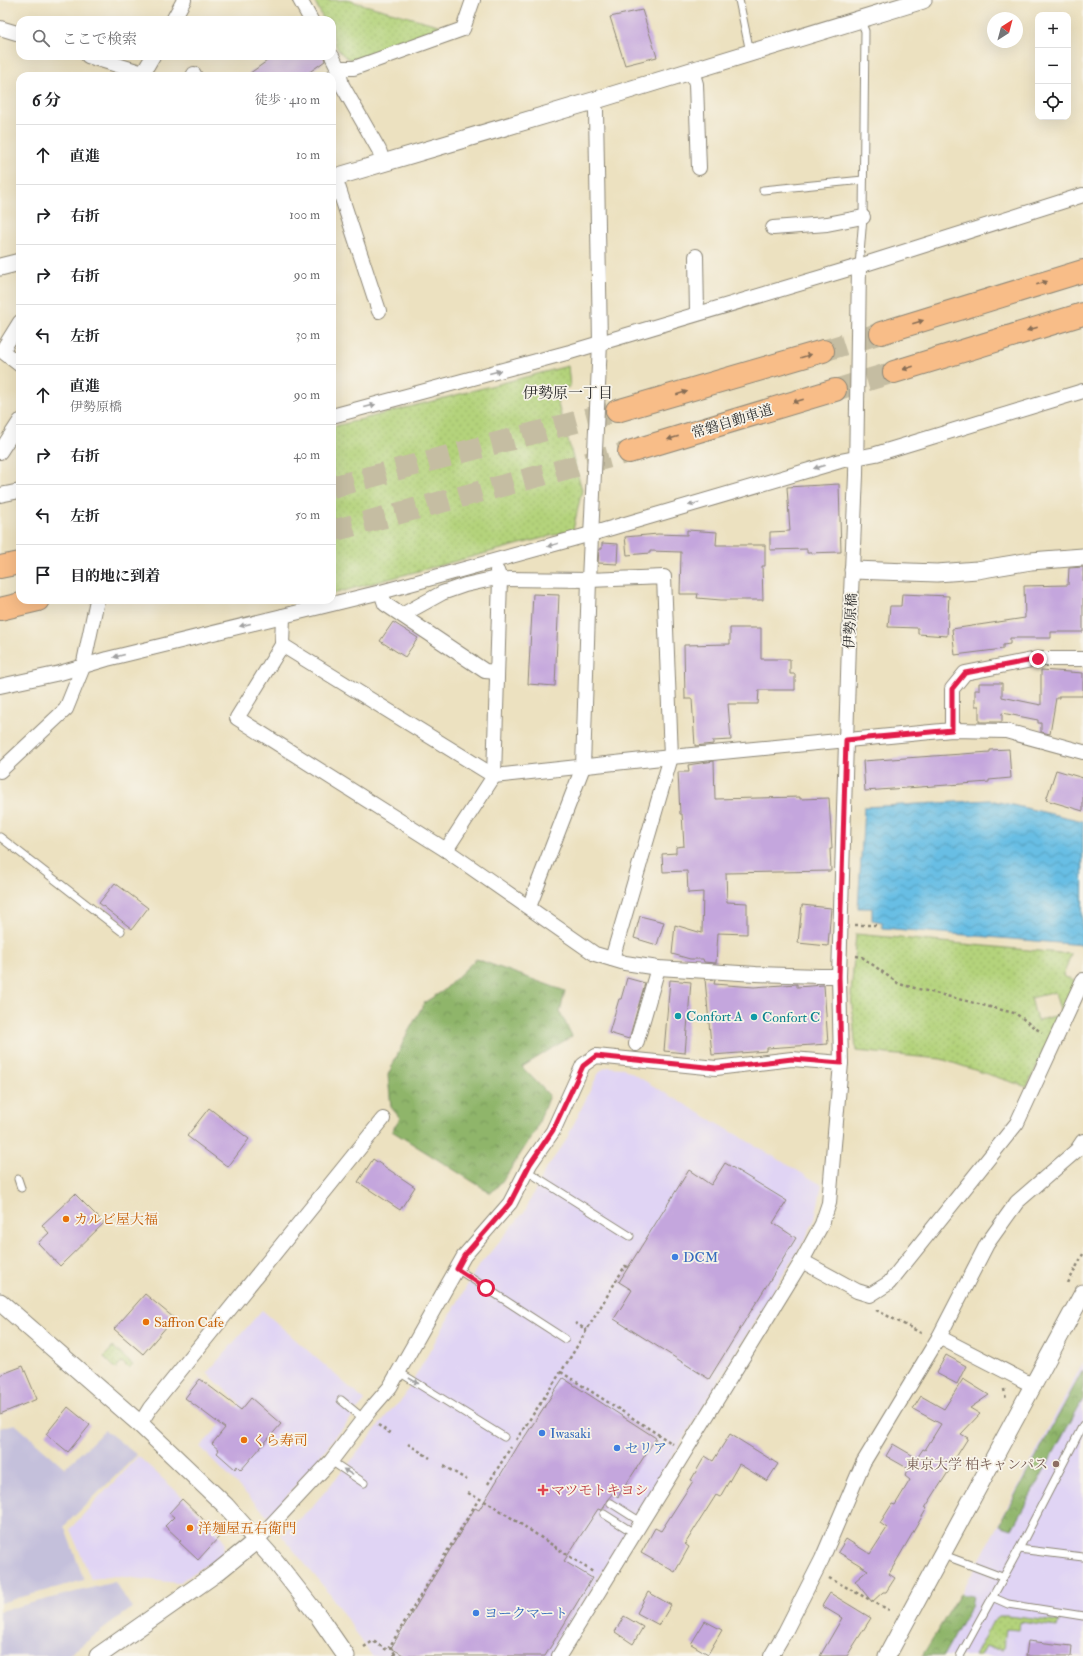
<!DOCTYPE html>
<html lang="ja">
<meta charset="utf-8">
<style>
:root{--surface:#fff;--page:#f6f6f6;--text:#202124;--muted:#757577;--line:#e0e0e0}
body{margin:0;font-family:"IM FELL Double Pica","Noto Serif JP",serif;background:var(--page);color:var(--text)}
.controls{position:absolute;right:12px;top:12px;display:grid;overflow:hidden;border-radius:8px;box-shadow:0 4px 16px #0002}
.controls button{width:36px;height:36px;display:grid;place-items:center;padding:0;border:0;border-bottom:1px solid var(--line);background:var(--surface);color:var(--text);font:20px sans-serif}
.compass{position:absolute;left:987px;top:12px;width:36px;height:36px;border-radius:50%;background:var(--surface);box-shadow:0 4px 16px #0002;rotate:36deg}
.stop{position:absolute;width:12px;height:12px;margin:-9px;border:3px solid #e11d48;border-radius:50%;background:#fff}
.stop.end{background:#e11d48;border-color:#fff;box-shadow:0 1px 4px #0008}
.list{margin:0;padding:0;list-style:none}
h2{display:flex;justify-content:space-between;align-items:center;height:52px;margin:0;padding:0 16px;font-size:17px}
h2 small{font-size:13px;font-weight:400;color:var(--muted)}
.list li{display:grid;grid-template-columns:26px 1fr auto;gap:12px;align-items:center;box-sizing:border-box;height:60px;padding:0 16px;border-top:1px solid var(--line)}
.list b{display:block;font-size:15px;white-space:nowrap}
.list p{margin:0;font-size:13px;white-space:nowrap;color:var(--muted)}
.list em{font-size:13px;font-style:normal;color:var(--muted)}
.icon{flex:none;width:22px;height:22px;fill:none;stroke:currentColor;stroke-width:2;stroke-linecap:round;stroke-linejoin:round}
.map{position:relative;flex:none;width:1083px;height:1656px;overflow:hidden}
.search{position:absolute;background:var(--surface);box-shadow:0 4px 16px #0002;left:16px;top:16px;width:320px;height:44px;display:flex;align-items:center;gap:10px;box-sizing:border-box;padding:0 14px;border-radius:12px;color:var(--muted);font-size:15px}
.panel{position:absolute;background:var(--surface);box-shadow:0 4px 16px #0002;left:16px;top:72px;width:320px;height:532px;border-radius:12px}
.map>svg:first-child{display:block}
.built{fill:#e0d4f4}
.industrial{fill:#c4c0db}
.forest{fill:url(#forest-crowns);stroke:#5d704b}
.park{fill:url(#park-dots);stroke:#707f53;fill-rule:evenodd}
.water{fill:url(#water-waves);stroke:#497488}
.building{fill:#c4a6dd}
.lines{fill:none;stroke-linecap:round;stroke-linejoin:round}
.motorway-tunnel{stroke:#c5bda2;stroke-width:22;stroke-dasharray:22 11;stroke-linecap:butt}
.service-casing{stroke:#8c8676;stroke-width:9}
.minor-casing{stroke:#8c8676;stroke-width:16}
.tertiary-casing{stroke:#8c8676;stroke-width:19}
.motorway-casing{stroke:#8c8676;stroke-width:24}
.path{stroke:#8c8676;stroke-width:2.5;stroke-dasharray:3 3;stroke-linecap:butt}
.service{stroke:#fff;stroke-width:7}
.minor{stroke:#fff;stroke-width:14}
.tertiary{stroke:#fff;stroke-width:17}
.motorway{stroke:#f8bd88;stroke-width:22}
.oneway{fill:#876d55}
.oneway2{fill:#a0a0a0}
.route{stroke:#e11d48;stroke-width:5}
.culture-dot{fill:#0f9aa8;stroke:#f7f3e8;stroke-width:1.5}
.food-dot{fill:#e8710a;stroke:#f7f3e8;stroke-width:1.5}
.shop-dot{fill:#3f7fe0;stroke:#f7f3e8;stroke-width:1.5}
.education-dot{fill:#8d6e63;stroke:#f7f3e8;stroke-width:1.5}
.health-dot{fill:#e0444e;stroke:#f7f3e8;stroke-width:1.5}
.labels{text-anchor:middle;stroke-width:3.5;stroke-linejoin:round;paint-order:stroke}
.street-label{font-size:14px;fill:#2b2b2b;stroke:#f7f3e8}
.culture-label{font-size:14px;fill:#0d838f;stroke:#f7f3e8;text-anchor:start}
.food-label{font-size:14px;fill:#c56008;stroke:#f7f3e8;text-anchor:start}
.shop-label{font-size:14px;fill:#366cbe;stroke:#f7f3e8;text-anchor:start}
.education-label{font-size:14px;fill:#785e54;stroke:#f7f3e8;text-anchor:end}
.health-label{font-size:14px;fill:#be3a42;stroke:#f7f3e8;text-anchor:start}
.neighbourhood-label{font-size:15px;fill:#2b2b2b;stroke:#f7f3e8}
</style>
<div class="map">
<svg width="1083" height="1656" viewBox="0 0 1083 1656">
<defs>
<pattern id="forest-crowns" width="20" height="18" patternUnits="userSpaceOnUse"><rect width="20" height="18" fill="#8fb56b"/><path d="M2 6a3 3 0 1 1 6 0M12 15a3 3 0 1 1 6 0" fill="none" stroke="#759358"/></pattern>
<pattern id="park-dots" width="8" height="8" patternUnits="userSpaceOnUse"><rect width="8" height="8" fill="#b4d37b"/><path d="M2 2h.1M6 6h.1" fill="none" stroke="#9bb56a" stroke-width="1.8" stroke-linecap="round"/></pattern>
<pattern id="water-waves" width="16" height="10" patternUnits="userSpaceOnUse"><rect width="16" height="10" fill="#67bee4"/><path d="M0 5q4-4 8 0t8 0" fill="none" stroke="#559bb9"/></pattern>
</defs>
<rect width="100%" height="100%" fill="#f7f3e8"/>
<filter id="ink" filterUnits="userSpaceOnUse"><feTurbulence type="fractalNoise" baseFrequency=".025" numOctaves="2"/><feDisplacementMap in="SourceGraphic" scale="8" xChannelSelector="R" yChannelSelector="G"/><feConvolveMatrix kernelMatrix="1 2 1 2 8 2 1 2 1" color-interpolation-filters="sRGB"/></filter>
<filter id="wash" filterUnits="userSpaceOnUse"><feTurbulence type="fractalNoise" baseFrequency=".012" numOctaves="4" result="noise"/><feDisplacementMap in="SourceGraphic" scale="16" xChannelSelector="R" yChannelSelector="G"/><feGaussianBlur stdDeviation="0.9" result="paint"/><feColorMatrix in="noise" values="0 0 0 0 0 0 0 0 0 0 0 0 0 0 0 0 0 1.4 0 .05"/><feComposite in="paint" operator="in"/></filter>
<g filter="url(#wash)">
<rect width="100%" height="100%" fill="#ece1c0"/>
<g class="built">
<polygon points="608,1067 623,1068 822,1185 815,1219 805,1239 551,1656 372,1656 329,1593 281,1535 311,1508 351,1461 390,1411 402,1400 477,1268 525,1211 544,1172 565,1142 597,1076 601,1070"/>
<polygon points="262,1310 365,1401 272,1514 267,1515 200,1447 240,1404 207,1373"/>
<polygon points="1083,1362 1083,1656 924,1656 976,1567"/>
<polygon points="138,1456 187,1501 217,1531 225,1542 222,1555 178,1583 115,1576 91,1579 70,1529"/>
</g>
<g class="industrial">
<polygon points="15,1424 65,1468 105,1430 137,1455 64,1526 84,1580 0,1603 0,1428"/>
<polygon points="115,1582 132,1608 67,1656 0,1656 0,1611"/>
</g>
<g class="forest">
<polygon points="476,959 565,991 560,1012 572,1036 522,1067 549,1095 536,1130 504,1179 491,1193 392,1131 400,1118 391,1107 388,1075 408,1032 425,1002 443,991"/>
<polygon points="1083,1370 1083,1399 1012,1529 999,1525"/>
<polygon points="960,1594 973,1596 971,1606 943,1656 922,1656"/>
</g>
<g class="park">
<path d="M314,0H347L449,28L352,60C334,53 332,37 332,20H324Z"/>
<polygon points="568,366 570,387 556,388 557,401 582,490 573,530 332,594 332,427"/>
<path d="M856,934L1071,954L1063,976L1077,982L1027,1087L941,1059L856,1051L851,994ZM1055,992L1061,1014L1037,1021L1031,998Z"/>
<polygon points="113,1347 133,1365 129,1369 122,1362 116,1369 104,1357"/>
<polygon points="999,1616 1007,1616 1059,1622 1057,1627 1020,1622 1019,1630 1006,1629 1003,1649 985,1647 980,1656 974,1656 993,1621"/>
</g>
<polygon class="water" points="990,800 1083,821 1082,945 882,928 882,922 872,920 872,908 858,908 864,807"/>
<g id="blocks">
<g class="building">
<polygon points="642,10 657,57 625,65 610,17"/>
<polygon points="274,56 324,56 325,61 304,76 246,76"/>
<polygon points="839,484 841,552 807,553 807,549 770,550 770,532 790,531 787,487"/>
<polygon points="687,530 717,532 716,545 765,545 765,566 762,566 763,600 721,600 697,598 698,594 680,594 681,552 650,551 650,553 627,555 625,537 658,534 687,535"/>
<polygon points="602,543 618,544 617,564 598,563 599,549 602,549"/>
<polygon points="1083,567 1083,632 1051,632 1051,638 1010,638 1010,644 1003,645 1003,649 955,655 952,629 1025,618 1024,586 1068,585 1069,568"/>
<polygon points="533,594 559,595 555,686 528,684"/>
<polygon points="902,594 949,596 947,636 918,634 918,628 888,627 890,606 901,606"/>
<polygon points="393,622 418,638 405,657 380,641"/>
<polygon points="730,628 761,628 761,659 790,659 790,674 795,674 795,690 759,690 758,704 728,704 731,740 713,741 713,744 695,746 692,699 685,699 684,645 730,644"/>
<polygon points="1041,670 1083,673 1083,696 1059,696 1059,698 1056,698 1050,734 1041,732 1041,723 1038,723 1038,720 1002,713 1002,722 979,722 979,706 975,706 975,690 979,690 979,683 1002,683 1002,697 1041,705"/>
<polygon points="1009,749 1011,778 989,780 989,782 865,791 863,761 990,752 990,750"/>
<polygon points="714,761 715,799 800,797 800,799 829,798 832,849 830,849 831,871 726,873 727,902 747,903 747,934 718,933 716,963 704,962 703,959 690,959 672,954 675,925 702,933 703,892 688,893 687,871 663,872 662,854 676,853 676,847 684,846 682,814 680,814 678,772 689,772 688,765"/>
<polygon points="1056,770 1083,778 1083,811 1046,800"/>
<polygon points="115,883 148,908 132,929 99,903"/>
<polygon points="802,905 831,908 828,946 798,943"/>
<polygon points="640,916 664,922 657,945 634,938"/>
<polygon points="627,978 645,983 629,1039 609,1033 619,999 621,999"/>
<polygon points="705,979 715,980 714,984 754,987 797,984 797,987 824,985 828,1044 767,1048 767,1051 712,1055"/>
<polygon points="670,980 691,982 685,1053 664,1051"/>
<polygon points="209,1108 249,1139 228,1167 187,1136"/>
<polygon points="373,1159 415,1187 400,1210 358,1182"/>
<polygon points="725,1163 787,1201 773,1223 796,1238 709,1379 614,1319 632,1290 619,1282 689,1170 711,1185"/>
<polygon points="75,1194 104,1223 60,1266 38,1243 49,1233 42,1225"/>
<polygon points="145,1294 174,1318 143,1354 114,1329"/>
<polygon points="946,1355 966,1366 957,1384 936,1373"/>
<polygon points="23,1366 37,1399 0,1414 0,1375"/>
<polygon points="563,1378 656,1438 618,1497 613,1493 607,1500 603,1509 601,1510 598,1509 564,1561 592,1578 545,1656 405,1656 391,1648 475,1508 479,1510 521,1441 522,1441"/>
<polygon points="200,1379 241,1410 251,1398 281,1424 241,1470 237,1466 235,1469 217,1453 219,1450 212,1444 225,1428 185,1398"/>
<polygon points="963,1379 989,1395 970,1408 980,1414 961,1434 968,1438 953,1462 954,1463 925,1508 927,1508 889,1574 895,1578 886,1592 883,1592 872,1602 855,1581 868,1570 838,1552 846,1539 870,1554 887,1528 880,1523 892,1504 895,1505 910,1480 905,1476 909,1469 886,1456 893,1444 917,1458 923,1449 925,1450 941,1424 913,1409 921,1396 944,1409"/>
<polygon points="68,1407 90,1425 68,1452 46,1434"/>
<polygon points="730,1434 778,1464 767,1481 739,1464 720,1497 716,1495 685,1544 689,1547 675,1572 641,1553 655,1528 661,1531 693,1481 691,1480 705,1456 713,1461"/>
<polygon points="182,1499 200,1516 219,1537 198,1560 179,1542 181,1541 165,1526 174,1517 169,1513"/>
<polygon points="648,1592 671,1605 659,1625 637,1613"/>
<polygon points="830,1593 871,1618 847,1656 820,1656 842,1618 822,1606"/>
<polygon points="624,1616 643,1627 633,1644 615,1632"/>
<polygon points="705,1621 722,1630 708,1654 691,1644"/>
<polygon points="1028,1641 1072,1646 1071,1656 1026,1656"/>
</g>
</g>
</g>
<g filter="url(#ink)">
<use href="#blocks" fill-opacity="0" stroke="#8c8676" stroke-width="1"/>
<g class="lines">
<g class="motorway-tunnel">
<polyline points="823,351 881,333"/>
<polyline points="835,390 894,372"/>
<polyline points="332,487 617,411"/>
<polyline points="332,531 629,452"/>
</g>
<defs>
<g id="service">
<polyline points="739,0 750,52"/>
<polyline points="328,76 338,68"/>
<polyline points="763,190 863,180"/>
<polyline points="859,266 863,217 865,31 860,19"/>
<polyline points="0,837 121,931"/>
<polyline points="527,1171 630,1236"/>
<polyline points="18,1179 21,1188"/>
<polyline points="457,1269 565,1339"/>
<polyline points="399,1372 504,1437"/>
<polyline points="341,1400 364,1419"/>
<polyline points="331,1461 364,1483"/>
<polyline points="611,1503 641,1522"/>
<polyline points="604,1514 634,1533"/>
<polyline points="1019,1549 1083,1557"/>
<polyline points="941,1554 1002,1577"/>
<polyline points="992,1597 1008,1604 1083,1616"/>
<polyline points="960,1656 1019,1549 1083,1425"/>
</g>
<g id="minor">
<polyline points="300,0 311,20"/>
<polyline points="173,20 184,0"/>
<polyline points="0,28 20,34"/>
<polyline points="88,56 143,73 153,56"/>
<polyline points="332,56 338,68 342,85 379,150 383,162"/>
<polyline points="338,68 354,68 463,29 473,0"/>
<polyline points="692,71 696,84 699,168"/>
<polyline points="193,76 194,74"/>
<polyline points="335,177 379,311"/>
<polyline points="773,228 827,224 863,217"/>
<polyline points="696,256 697,313"/>
<polyline points="20,322 2,351 20,365"/>
<polyline points="332,416 570,352 859,266 1083,195"/>
<polyline points="0,452 20,421"/>
<polyline points="0,495 20,491"/>
<polyline points="381,592 385,604 485,671 497,672"/>
<polyline points="402,615 442,593 465,585 492,579 589,580 664,577 671,757 612,959"/>
<polyline points="283,616 282,645 237,718 446,850 595,954 625,963 658,968 756,974 819,976 839,976"/>
<polyline points="282,645 494,776 671,757 952,730 1006,731 1083,752"/>
<polyline points="0,686 60,673 107,659 381,592 591,534 840,461 876,454 1083,391"/>
<polyline points="952,730 952,689 965,673 1037,659 1083,659"/>
<polyline points="0,771 66,709 83,667 97,600"/>
<polyline points="446,850 494,776 500,579 497,571"/>
<polyline points="529,907 583,767 589,580 600,343 596,111 593,101"/>
<polyline points="636,1044 658,968"/>
<polyline points="802,1261 857,1291 870,1295 889,1283 1017,1123 1083,980"/>
<polyline points="939,1337 1034,1386"/>
<polyline points="140,1424 150,1408 383,1119"/>
<polyline points="257,1540 331,1461 370,1410 390,1387 464,1256 510,1203 530,1164 553,1131 583,1065 596,1056 716,1068 792,1059 841,1063"/>
<polyline points="559,1656 802,1261 822,1224 829,1203 841,1063 839,976 849,642 856,475 859,266"/>
<polyline points="771,1656 785,1632 822,1559 863,1463 939,1337 987,1244 1017,1202 1077,1150 1083,1141"/>
</g>
<g id="tertiary">
<polyline points="332,178 593,101 923,0"/>
<polyline points="0,267 20,262"/>
<polyline points="853,570 937,573 977,570 1031,561 1083,557"/>
<polyline points="0,1302 140,1424 226,1506 276,1562 319,1617 346,1656"/>
<polyline points="98,1656 215,1574 257,1540"/>
<polyline points="887,1656 1083,1293"/>
</g>
<g id="motorway">
<polyline points="881,333 1083,271"/>
<polyline points="894,372 1083,314"/>
<polyline points="617,411 823,351"/>
<polyline points="629,452 835,390"/>
<polyline points="0,567 20,563"/>
<polyline points="0,609 38,600"/>
</g>
</defs>
<use href="#service" class="service-casing"/>
<use href="#minor" class="minor-casing"/>
<use href="#tertiary" class="tertiary-casing"/>
<use href="#motorway" class="motorway-casing"/>
<g class="path">
<polyline points="855,925 878,925"/>
<path d="M856,956L862,957L899,984L1014,1013C1024,1018 1031,1027 1042,1032"/>
<polyline points="1068,1283 1083,1254"/>
<polyline points="876,1310 923,1334"/>
<polyline points="575,1323 587,1330"/>
<polyline points="561,1372 673,1444"/>
<polyline points="1004,1389 1006,1399"/>
<polyline points="540,1404 570,1358 625,1266 628,1267"/>
<polyline points="378,1425 393,1435"/>
<polyline points="516,1440 540,1404 545,1407"/>
<polyline points="408,1444 430,1458"/>
<polyline points="444,1466 467,1480"/>
<polyline points="488,1484 511,1447"/>
<polyline points="468,1493 492,1505 593,1572"/>
<polyline points="829,1578 889,1610"/>
<polyline points="364,1647 373,1641 387,1650 390,1646"/>
<polyline points="395,1654 390,1646 477,1502"/>
<polyline points="394,1656 395,1654 396,1656"/>
</g>
<use href="#service" class="service"/>
<use href="#minor" class="minor"/>
<use href="#tertiary" class="tertiary"/>
<use href="#motorway" class="motorway"/>
</g>
<defs><path id="oneway-solid" d="M-6-.8H1V-3.2L6.5 0L1 3.2V.8H-6Z"/></defs>
<g class="oneway">
<use href="#oneway-solid" transform="translate(1042 283) rotate(-17)"/>
<use href="#oneway-solid" transform="translate(918 322) rotate(-17)"/>
<use href="#oneway-solid" transform="translate(1032 329) rotate(163)"/>
<use href="#oneway-solid" transform="translate(806 356) rotate(-16)"/>
<use href="#oneway-solid" transform="translate(908 368) rotate(163)"/>
<use href="#oneway-solid" transform="translate(682 393) rotate(-16)"/>
<use href="#oneway-solid" transform="translate(798 401) rotate(163)"/>
<use href="#oneway-solid" transform="translate(673 438) rotate(163)"/>
</g>
<g class="oneway2">
<use href="#oneway-solid" transform="translate(495 372) rotate(-15)"/>
<use href="#oneway-solid" transform="translate(370 406) rotate(-15)"/>
<use href="#oneway-solid" transform="translate(819 467) rotate(164)"/>
<use href="#oneway-solid" transform="translate(694 504) rotate(164)"/>
<use href="#oneway-solid" transform="translate(553 545) rotate(164)"/>
<use href="#oneway-solid" transform="translate(245 625) rotate(166)"/>
<use href="#oneway-solid" transform="translate(119 656) rotate(166)"/>
<use href="#oneway-solid" transform="translate(414 1381) rotate(30)"/>
<use href="#oneway-solid" transform="translate(348 1472) rotate(-147)"/>
</g>
</g>
<g class="lines" filter="url(#ink)">
<polyline class="route" points="486,1288 457,1269 464,1256 510,1203 530,1164 553,1130 583,1066 596,1056 716,1068 792,1059 841,1063 839,976 846,740 952,730 952,689 965,673 1038,659"/>
</g>
<g class="culture-dot">
<circle cx="678" cy="1016" r="4"/>
<circle cx="754" cy="1017" r="4"/>
</g>
<g class="food-dot">
<circle cx="66" cy="1219" r="4"/>
<circle cx="146" cy="1322" r="4"/>
<circle cx="244" cy="1440" r="4"/>
<circle cx="190" cy="1528" r="4"/>
</g>
<g class="shop-dot">
<circle cx="675" cy="1257" r="4"/>
<circle cx="542" cy="1433" r="4"/>
<circle cx="617" cy="1448" r="4"/>
<circle cx="476" cy="1613" r="4"/>
</g>
<circle class="education-dot" cx="1056" cy="1464" r="4"/>
<path class="health-dot" d="M541 1484h4v4h4v4h-4v4h-4v-4h-4v-4h4z"/>
<g class="labels">
<g class="street-label">
<text transform="translate(732 421) rotate(-17)" y="5">常磐自動車道</text>
<text transform="translate(850 621) rotate(-87)" y="5">伊勢原橋</text>
</g>
<g class="culture-label">
<text x="686" y="1021">Confort A</text>
<text x="762" y="1022">Confort C</text>
</g>
<g class="food-label">
<text x="74" y="1224">カルビ屋大福</text>
<text x="154" y="1327">Saffron Cafe</text>
<text x="252" y="1445">くら寿司</text>
<text x="198" y="1533">洋麺屋五右衛門</text>
</g>
<g class="shop-label">
<text x="683" y="1262">DCM</text>
<text x="550" y="1438">Iwasaki</text>
<text x="625" y="1453">セリア</text>
<text x="484" y="1618">ヨークマート</text>
</g>
<g class="education-label">
<text x="1048" y="1469">東京大学 柏キャンパス</text>
</g>
<g class="health-label">
<text x="551" y="1495">マツモトキヨシ</text>
</g>
<g class="neighbourhood-label">
<text x="568" y="398">伊勢原一丁目</text>
</g>
</g>
</svg>
<div class="controls">
<button>+</button>
<button>−</button>
<button><svg class="icon" aria-label="locate" viewBox="0 0 24 24"><circle cx="12" cy="12" r="6"/><path d="M12 2v4M12 18v4M2 12h4M18 12h4"/></svg></button>
</div>
<svg class="compass" viewBox="-18 -18 36 36"><path d="M0-13l5 13h-10z" fill="#e53935"/><path d="M0 13l5-13h-10z" fill="#757577"/></svg>
<div class="stop" style="left:486px;top:1288px"></div>
<div class="stop end" style="left:1038px;top:659px"></div>
<div class="search"><svg class="icon" aria-label="search" viewBox="0 0 24 24"><circle cx="10" cy="10" r="6"/><path d="M15 15l6 6"/></svg>ここで検索</div>
<section class="panel">
<h2>6 分<small>徒歩 · 410 m</small></h2>
<ul class="list">
<li><svg class="icon" aria-label="ahead" viewBox="0 0 24 24"><path d="M12 20V5M6 11l6-6 6 6"/></svg><div><b>直進</b></div><em>10 m</em></li>
<li><svg class="icon" aria-label="right" viewBox="0 0 24 24"><path d="M7 20v-9h11M14 6l5 5-5 5"/></svg><div><b>右折</b></div><em>100 m</em></li>
<li><svg class="icon" aria-label="right" viewBox="0 0 24 24"><path d="M7 20v-9h11M14 6l5 5-5 5"/></svg><div><b>右折</b></div><em>90 m</em></li>
<li><svg class="icon" aria-label="left" viewBox="0 0 24 24"><path d="M17 20v-9H6M10 6l-5 5 5 5"/></svg><div><b>左折</b></div><em>30 m</em></li>
<li><svg class="icon" aria-label="ahead" viewBox="0 0 24 24"><path d="M12 20V5M6 11l6-6 6 6"/></svg><div><b>直進</b><p>伊勢原橋</p></div><em>90 m</em></li>
<li><svg class="icon" aria-label="right" viewBox="0 0 24 24"><path d="M7 20v-9h11M14 6l5 5-5 5"/></svg><div><b>右折</b></div><em>40 m</em></li>
<li><svg class="icon" aria-label="left" viewBox="0 0 24 24"><path d="M17 20v-9H6M10 6l-5 5 5 5"/></svg><div><b>左折</b></div><em>50 m</em></li>
<li><svg class="icon" aria-label="arrive" viewBox="0 0 24 24"><path d="M6 21V4h12l-3 4 3 4H6"/></svg><div><b>目的地に到着</b></div></li>
</ul>
</section>
</div>
